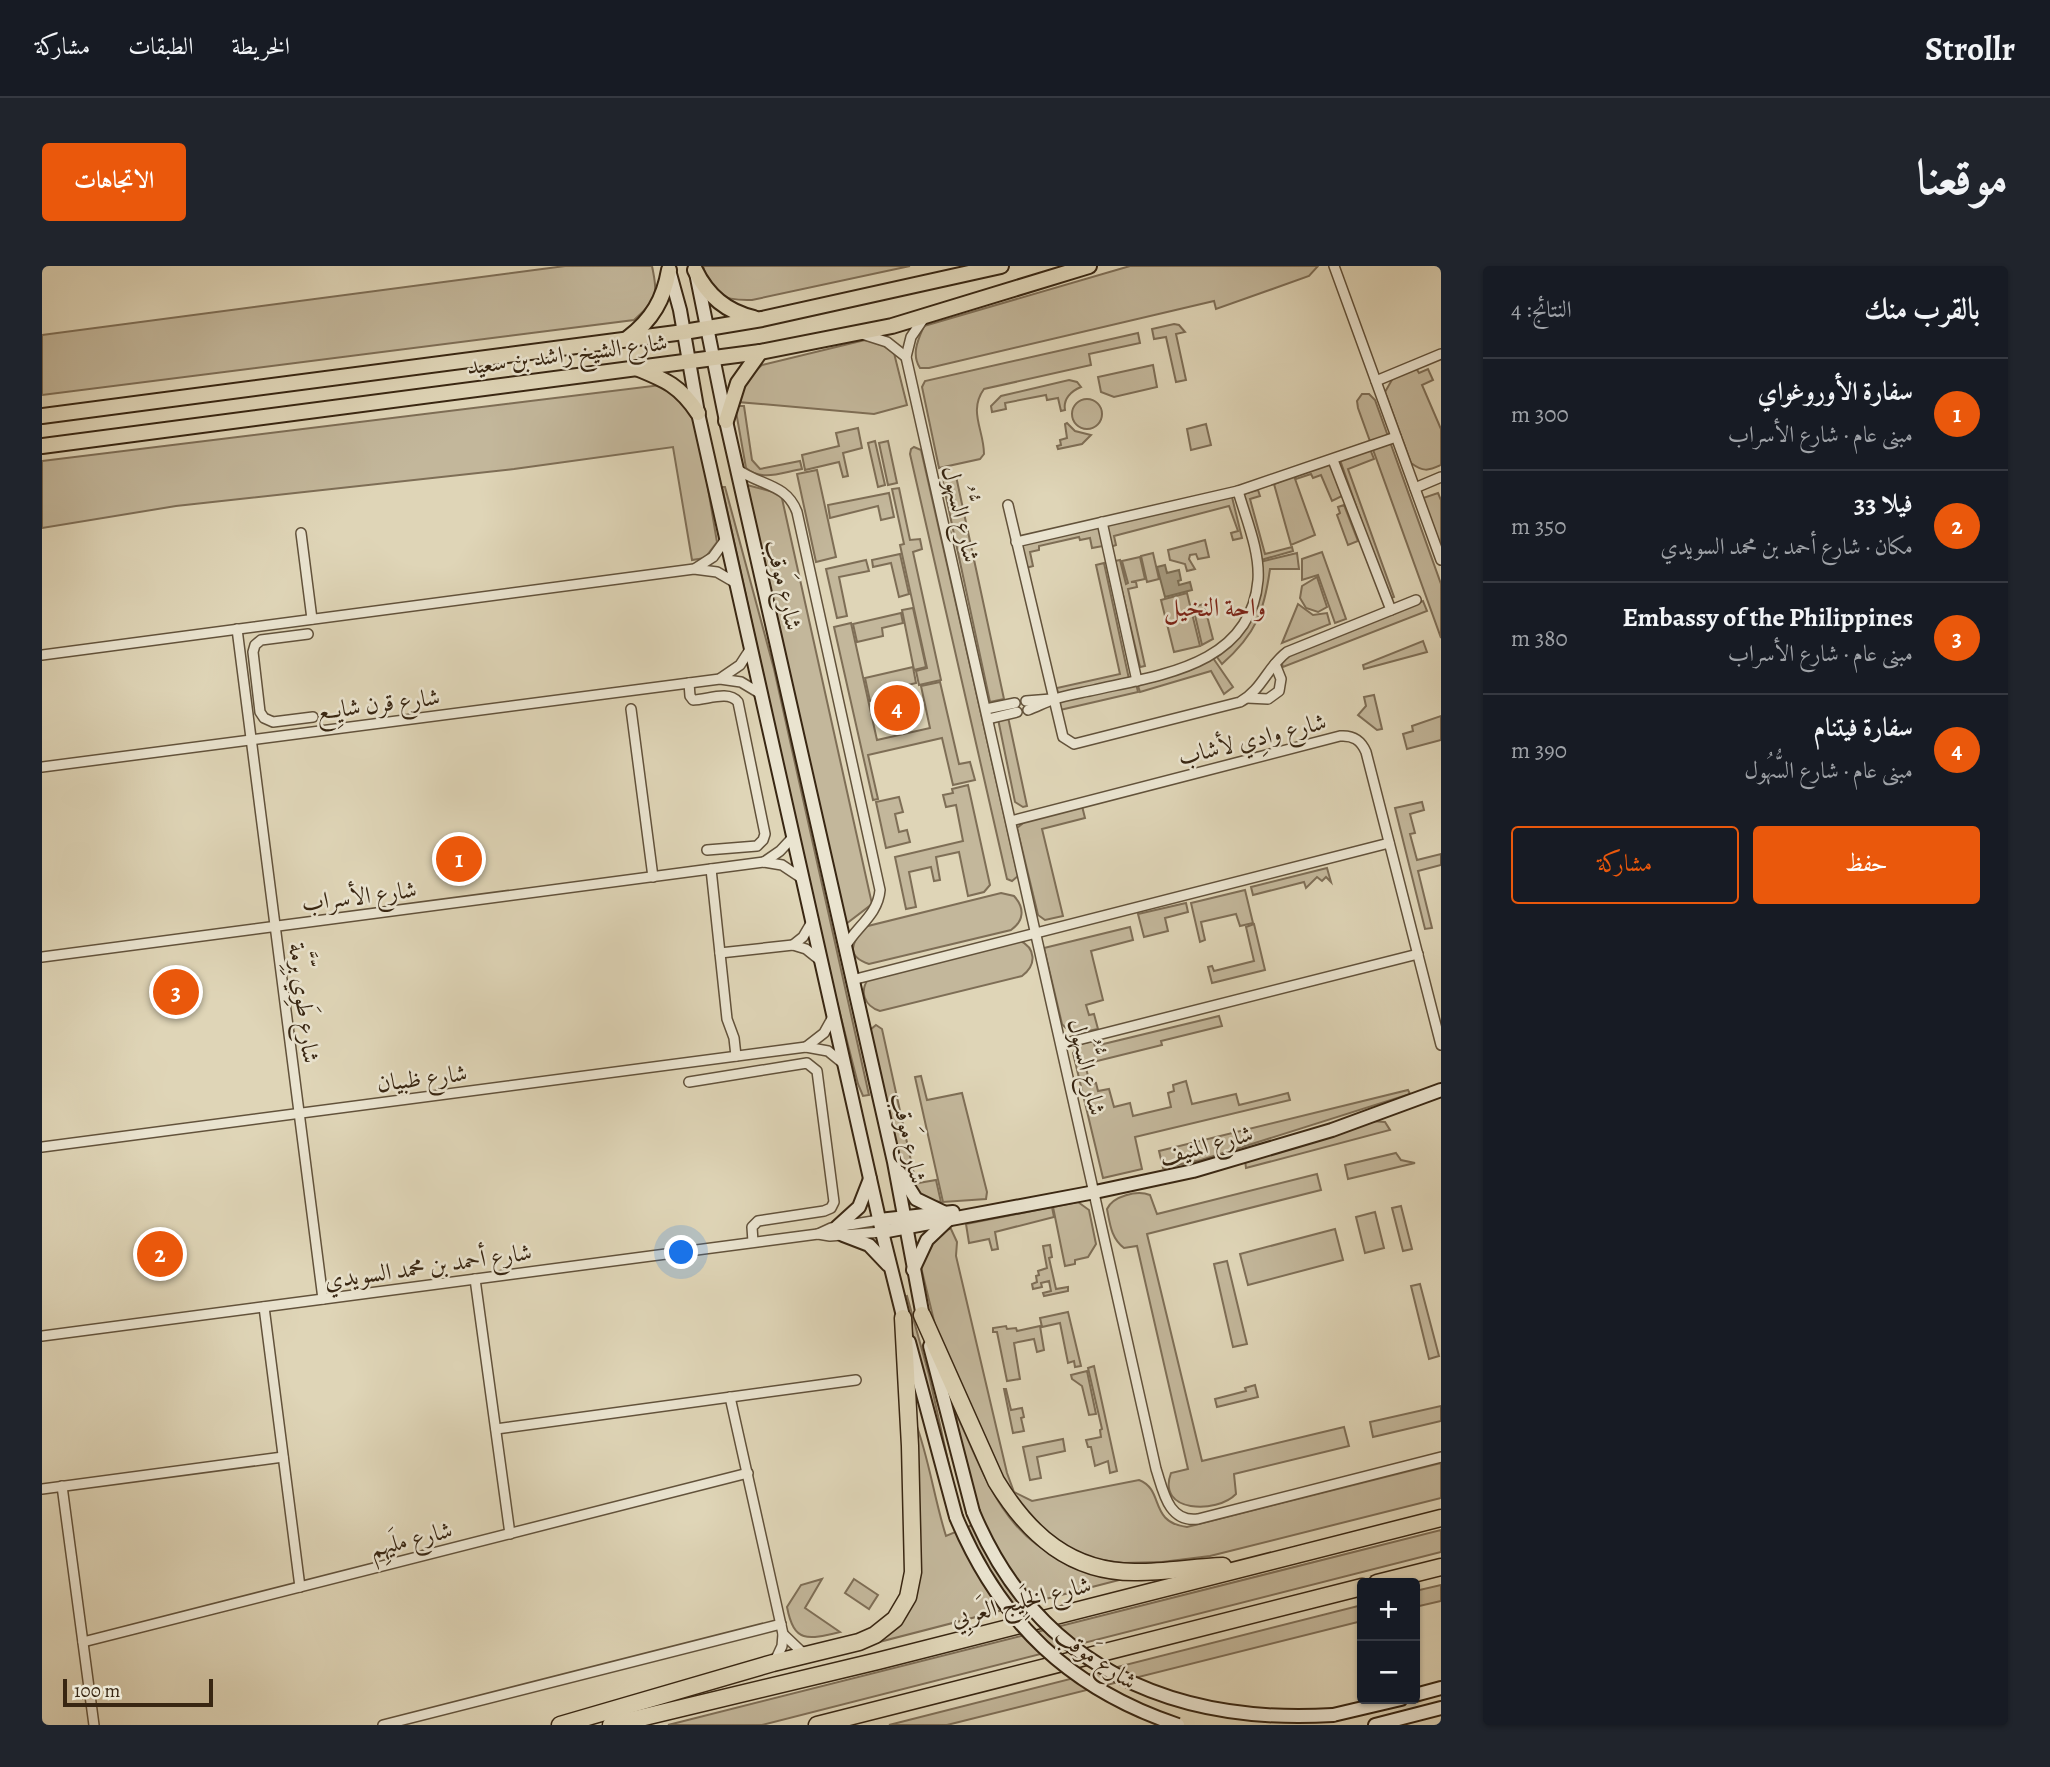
<!DOCTYPE html>
<html lang="ar">
<meta charset="utf-8">
<style>
:root{--surface:#171b24;--page:#20242c;--text:#f1f3f6;--muted:#9ea1a6;--line:#363941;--accent:#ea580c}
body{margin:0;font-family:Alegreya,Amiri,serif;background:var(--page);color:var(--text);direction:rtl}
.controls{position:absolute;right:21px;bottom:21px;display:grid;overflow:hidden;border-radius:7px;box-shadow:0 2px 5px #0004}
.controls button{width:63px;height:63px;display:grid;place-items:center;padding:0;border:0;border-bottom:2px solid var(--line);background:var(--surface);color:var(--text);font:35px sans-serif}
.scale{position:absolute;left:21px;bottom:18px;width:150px;box-sizing:border-box;padding-left:7px;border:4px solid #382612;border-top:0;font-size:19px;line-height:24px;white-space:nowrap;color:#382612;-webkit-text-stroke:5px #eae4d0;paint-order:stroke}
.you{position:absolute;left:640px;top:987px;width:24px;height:24px;margin:-18px;border:5px solid #fff;border-radius:50%;background:#1a73e8;box-shadow:0 0 0 10px #1a73e833}
.badge{display:grid;place-items:center;width:46px;height:46px;border-radius:50%;background:var(--accent);color:#fff;font-size:23px;font-weight:700}
.pin{position:absolute;translate:-50% -50%;border:4px solid #fff;box-shadow:0 2px 7px #0006}
.list{margin:0;padding:0;list-style:none}
h2{display:flex;justify-content:space-between;align-items:center;height:91px;margin:0;padding:0 28px;font-size:30px}
h2 small{font-size:23px;font-weight:400;color:var(--muted)}
.list li{display:grid;grid-template-columns:46px 1fr auto;gap:21px;align-items:center;box-sizing:border-box;height:112px;padding:0 28px;border-top:2px solid var(--line)}
.list b{display:block;font-size:26px;white-space:nowrap}
.list p{margin:0;font-size:23px;white-space:nowrap;color:var(--muted)}
.list em{font-size:23px;font-style:normal;color:var(--muted)}
.actions{display:flex;gap:14px;padding:21px 28px}
.actions a{flex:1;padding:16px 0;border:2px solid var(--accent);border-radius:7px;text-align:center;font-size:24px;color:var(--accent)}
.actions .main{background:var(--accent);color:#fff}
.map{position:relative;flex:none;width:1399px;height:1459px;overflow:hidden;direction:ltr;border-radius:7px}
header{display:flex;align-items:center;gap:42px;box-sizing:border-box;height:98px;padding:0 35px;background:var(--surface);border-bottom:2px solid var(--line)}
header strong{font-size:33px}
nav{display:flex;gap:38px;margin-inline-start:auto;font-size:24px}
.intro{display:flex;align-items:center;justify-content:space-between;box-sizing:border-box;height:168px;padding:0 42px}
h1{margin:0;font-size:49px}
.button{padding:18px 32px;border-radius:7px;background:var(--accent);color:#fff;font-size:24px;font-weight:700}
main{display:flex;gap:42px;padding:0 42px}
aside{flex:1;background:var(--surface);border-radius:7px;box-shadow:0 2px 5px #0004}
.map>svg:first-child{display:block}
.green{fill:#c3b79b;stroke:#7e6e56;stroke-width:2}
.water{fill:#a69a7f;stroke:#7a6c53;stroke-width:2}
.lines{fill:none;stroke-linecap:round;stroke-linejoin:round}
.street-casing{stroke:#62523b;stroke-width:12}
.secondary-casing{stroke:#382612;stroke-width:16}
.primary-casing{stroke:#382612;stroke-width:18}
.highway-casing{stroke:#382612;stroke-width:19}
.street{stroke:#eae4d0;stroke-width:9}
.secondary{stroke:#eae4d0;stroke-width:12}
.primary{stroke:#dfd5b7;stroke-width:14}
.highway{stroke:#dfd5b7;stroke-width:16}
.secondary-bridge-casing{stroke:#382612;stroke-width:16;stroke-linecap:butt}
.secondary-bridge{stroke:#eae4d0;stroke-width:12}
.labels{text-anchor:middle;stroke-width:5;stroke-linejoin:round;paint-order:stroke}
.street-label{font-size:24px;fill:#382612;stroke:#eae4d0}
.neighbourhood-label{font-size:26px;fill:#7a1f14;stroke:#eae4d0}
</style>
<header>
<strong>Strollr</strong>
<nav><a>الخريطة</a><a>الطبقات</a><a>مشاركة</a></nav>
</header>
<div class="intro"><h1>موقعنا</h1><a class="button">الاتجاهات</a></div>
<main>
<aside>
<h2>بالقرب منك<small>النتائج: 4</small></h2>
<ul class="list">
<li><span class="badge">1</span><div><b>سفارة الأوروغواي</b><p>مبنى عام · شارع الأسراب</p></div><em>300 m</em></li>
<li><span class="badge">2</span><div><b>فيلا 33</b><p>مكان · شارع أحمد بن محمد السويدي</p></div><em>350 m</em></li>
<li><span class="badge">3</span><div><b>Embassy of the Philippines</b><p>مبنى عام · شارع الأسراب</p></div><em>380 m</em></li>
<li><span class="badge">4</span><div><b>سفارة فيتنام</b><p>مبنى عام · شارع السُّهُول</p></div><em>390 m</em></li>
</ul>
<div class="actions"><a class="main">حفظ</a><a>مشاركة</a></div>
</aside>
<div class="map">
<svg width="1399" height="1459" viewBox="0 0 1399 1459">
<rect width="100%" height="100%" fill="#dfd5b7"/>
<filter id="stains"><feTurbulence type="fractalNoise" baseFrequency=".00286" numOctaves="4"/><feColorMatrix values="0 0 0 0 .2 0 0 0 0 .09 0 0 0 0 .02 0 0 0 .5 -.17"/></filter>
<radialGradient id="worn" r=".72"><stop offset=".6" stop-color="#630" stop-opacity="0"/><stop offset="1" stop-color="#630" stop-opacity=".3"/></radialGradient>
<g class="green">
<path d="M523,0H610C616,29 615,34 592,54L0,129V69Z"/>
<path d="M661,0H868L710,34C681,35 668,29 661,0Z"/>
<path d="M1088,0H1276L1267,10L1174,43L1172,35L887,102H878C869,88 876,74 882,60Z"/>
<polygon points="1132,58 1137,59 1143,66 1134,68 1144,114 1134,116 1124,71 1112,73 1110,63"/>
<path d="M1096,67L1098,77L1047,88L1049,99L942,123C926,145 942,164 942,188L938,193L897,202L880,121L883,115Z"/>
<polygon points="823,74 839,78 852,87 865,139 832,148 696,136 707,110 720,99"/>
<polygon points="1111,99 1115,121 1072,131 1059,126 1056,111"/>
<path d="M1374,102L1377,107L1386,103L1391,114L1380,119L1399,163V199C1386,205 1381,206 1369,197L1343,126L1351,112Z"/>
<path d="M1027,114L1035,116L1039,121C1029,125 1021,133 1023,144L1019,145L1016,132L1005,134L1004,129L963,137L964,143L950,146L949,140L959,130Z"/>
<polygon points="619,119 649,140 657,169 675,276 663,292 650,294 631,181 472,203 134,240 0,262 0,195"/>
<polygon points="1320,128 1327,128 1333,134 1399,318 1399,372 1316,142 1315,135"/>
<circle cx="1045" cy="148" r="15"/>
<path d="M693,140H702L710,194L718,203L758,195L760,203C741,206 720,216 704,202Z"/>
<polygon points="1025,157 1033,165 1049,169 1040,178 1016,183 1015,180 1019,179 1018,174 1025,172 1023,158"/>
<polygon points="1164,158 1169,179 1149,184 1145,163"/>
<polygon points="816,162 820,182 801,187 806,210 801,211 797,196 763,204 760,189 797,180 794,167"/>
<polygon points="833,175 843,219 836,221 826,177"/>
<polygon points="846,175 855,217 846,219 837,177"/>
<polygon points="872,181 879,184 976,610 970,615 965,613 868,188 869,183"/>
<polygon points="1328,183 1332,193 1306,203 1352,331 1347,333 1298,194"/>
<polygon points="1287,196 1300,230 1290,235 1279,209 1271,212 1269,208 1254,213 1253,209"/>
<polygon points="775,204 794,291 774,296 755,208"/>
<polygon points="914,210 962,433 948,436 900,212"/>
<polygon points="1252,210 1273,269 1249,279 1232,218"/>
<polygon points="705,219 739,228 830,638 804,658"/>
<polygon points="680,221 683,221 732,403 827,829 821,830 816,818 784,693"/>
<polygon points="857,222 868,274 878,273 880,283 871,286 899,414 877,419 874,405 885,402 858,279 862,278 850,223"/>
<polygon points="1216,224 1218,230 1208,233 1223,288 1250,281 1251,285 1219,294 1201,228"/>
<polygon points="847,227 852,251 839,254 836,240 788,252 786,239"/>
<polygon points="1189,227 1200,272 1191,274 1189,267 1196,265 1187,240 1072,270 1074,279 1068,281 1062,259"/>
<polygon points="1396,227 1399,234 1399,281 1381,232"/>
<polygon points="1302,239 1316,275 1306,279 1295,249 1298,247 1296,241"/>
<polygon points="1057,261 1061,280 1050,282 1048,272 1038,274 1037,271 997,280 997,284 988,286 991,300 984,302 979,278"/>
<polygon points="1163,274 1167,291 1156,293 1154,288 1148,289 1147,293 1153,303 1145,305 1143,298 1128,294 1126,284"/>
<polygon points="1280,286 1304,353 1293,357 1276,309 1260,314 1260,293"/>
<polygon points="1111,287 1117,313 1105,316 1099,290"/>
<path d="M1255,287L1257,303H1228C1222,346 1214,368 1180,398L1175,391L1205,361L1219,328L1218,296Z"/>
<polygon points="858,288 867,328 857,331 849,297 831,301 830,294"/>
<polygon points="1098,291 1103,313 1089,316 1094,316 1095,321 1086,323 1103,400 1098,401 1073,295 1078,294 1084,318 1086,317 1080,295"/>
<polygon points="824,294 827,305 797,311 805,350 795,352 784,303"/>
<polygon points="1062,297 1087,413 1016,429 1015,422 1078,408 1054,299"/>
<polygon points="1275,311 1285,341 1276,346 1264,342 1258,332 1260,320"/>
<polygon points="1145,327 1158,380 1132,386 1119,334"/>
<polygon points="1381,335 1385,345 1241,401 1238,392 1241,388"/>
<polygon points="1162,338 1171,373 1160,379 1151,341"/>
<polygon points="1256,338 1271,349 1285,347 1288,358 1240,377"/>
<polygon points="871,342 884,401 872,404 860,344"/>
<polygon points="859,347 861,357 840,362 841,370 815,376 811,358"/>
<polygon points="809,357 835,474 888,462 879,420 898,416 917,498 928,496 933,514 911,519 900,472 826,489 836,533 831,534 792,361"/>
<polygon points="1381,375 1385,386 1322,403 1321,399"/>
<polygon points="1171,392 1191,421 1182,428 1169,405 1098,426 1095,417 1148,404"/>
<polygon points="871,401 874,417 854,422 859,445 853,447 849,431 828,435 823,412"/>
<polygon points="1094,417 1096,426 1018,444 1016,436"/>
<polygon points="1332,429 1340,463 1335,464 1316,449 1324,440 1322,431"/>
<polygon points="1399,450 1399,474 1365,483 1361,468 1371,465 1370,460"/>
<polygon points="966,451 985,540 981,541 973,536 956,453"/>
<polygon points="926,519 948,619 942,626 926,630 917,586 894,591 898,614 892,615 889,601 867,606 874,641 864,643 853,591 921,575 914,539 904,541 901,529 911,527 910,523"/>
<polygon points="857,531 861,546 853,548 857,566 865,564 868,576 844,582 834,536"/>
<polygon points="1380,536 1382,544 1368,548 1373,567 1368,568 1375,594 1399,588 1399,599 1376,605 1390,662 1383,663 1353,542"/>
<polygon points="1040,540 1043,552 1000,563 1021,650 1003,654 996,649 975,562 985,554"/>
<polygon points="1285,602 1289,616 1284,611 1280,615 1275,611 1264,622 1262,616 1211,629 1209,621"/>
<polygon points="1203,624 1211,657 1198,660 1194,648 1159,656 1163,674 1158,676 1149,637"/>
<path d="M959,627L972,630C983,642 982,655 969,664L827,698C802,690 811,676 822,661Z"/>
<polygon points="1144,637 1146,646 1123,652 1126,665 1102,671 1096,648"/>
<polygon points="1212,658 1223,704 1170,717 1166,701 1170,700 1172,705 1212,695 1204,661"/>
<path d="M1088,661L1091,674L1049,685L1061,734L1044,739L1047,749L1052,748L1056,763C1041,766 1030,771 1020,758L1002,682Z"/>
<path d="M977,674C994,682 995,699 980,710L838,745C822,740 817,725 827,712Z"/>
<polygon points="1177,750 1180,760 1119,775 1120,779 1043,798 1048,818 1054,817 1056,825 1067,823 1072,841 1088,837 1091,850 1129,841 1126,827 1132,825 1131,819 1144,815 1150,838 1194,828 1197,839 1246,827 1248,834 1093,871 1100,903 1061,912 1031,787 1038,778 1051,775 1053,780"/>
<polygon points="834,759 840,763 873,913 871,918 894,914 899,936 882,934 863,917 828,764"/>
<polygon points="879,810 885,834 920,827 945,926 944,933 901,936 873,811"/>
<polygon points="1366,824 1368,828 1159,894 1121,902 1117,885"/>
<polygon points="1329,855 1343,856 1348,864 1204,902 1203,894"/>
<polygon points="1354,887 1359,894 1373,897 1306,913 1303,899"/>
<path d="M1275,908L1279,924L1105,968L1160,1195L1302,1161L1307,1180L1192,1208L1194,1228C1175,1248 1114,1247 1129,1207L1146,1203L1095,980L1082,982C1069,972 1068,958 1065,943C1071,930 1095,924 1108,929L1115,948Z"/>
<polygon points="1036,936 1047,944 1054,978 1046,991 1033,994 1033,998 1023,1000 1011,941"/>
<polygon points="1359,940 1370,983 1361,985 1350,942"/>
<polygon points="1010,941 1012,951 953,966 956,983 950,984 947,973 927,977 924,958"/>
<polygon points="1333,946 1342,982 1323,987 1314,951"/>
<path d="M901,963H909L915,976L914,990L965,1207L972,1226L990,1235L1097,1214C1123,1224 1106,1256 1145,1261L1399,1197V1232L1168,1290L1120,1296L1081,1297L1045,1292L999,1265L968,1235L893,1059L879,1001L883,984Z"/>
<polygon points="1293,963 1301,994 1206,1019 1198,988"/>
<polygon points="1008,979 1010,991 1007,992 1014,1023 1026,1021 1026,1025 1002,1030 1001,1027 1009,1025 1007,1015 999,1017 1000,1021 991,1023 990,1018 995,1016 994,1010 997,1009 996,1005 1005,1002 1001,980"/>
<polygon points="1185,995 1205,1078 1191,1081 1172,998"/>
<polygon points="1378,1018 1397,1090 1387,1093 1369,1020"/>
<polygon points="865,1030 887,1109 920,1258 903,1207 862,1031"/>
<polygon points="1026,1046 1039,1100 1033,1101 1032,1095 1026,1097 1018,1057 1000,1061 998,1052"/>
<polygon points="964,1060 965,1063 974,1062 975,1065 998,1060 1002,1084 995,1086 992,1073 972,1077 978,1113 965,1115 955,1066 951,1066 951,1062"/>
<polygon points="1052,1100 1075,1205 1068,1207 1066,1195 1053,1200 1049,1181 1046,1181 1044,1174 1059,1171 1058,1164 1060,1163 1046,1102"/>
<polygon points="1045,1105 1054,1148 1047,1149 1040,1120 1030,1113 1029,1109"/>
<polygon points="1213,1119 1216,1131 1175,1141 1173,1133 1204,1125 1203,1122"/>
<polygon points="962,1123 964,1123 969,1144 980,1142 982,1151 979,1152 982,1165 971,1167"/>
<polygon points="1399,1140 1399,1155 1331,1171 1328,1156"/>
<path d="M913,1145C939,1200 958,1265 1017,1292C1038,1301 1063,1306 1085,1312L837,1376L838,1372L866,1346L875,1325L873,1155C887,1192 892,1232 904,1270L940,1255L926,1217Z"/>
<polygon points="1021,1173 1023,1185 995,1191 999,1212 988,1214 981,1181"/>
<polygon points="1399,1264 1399,1286 720,1459 626,1459"/>
<path d="M780,1313L763,1342L798,1366C765,1374 752,1377 745,1341L759,1319Z"/>
<polygon points="812,1313 836,1329 827,1343 803,1327"/>
<polygon points="1399,1319 1399,1335 1373,1341 1373,1325"/>
<polygon points="1320,1339 1320,1355 905,1459 847,1459"/>
</g>
<polygon class="water" points="1123,299 1125,307 1137,304 1139,314 1136,315 1137,319 1148,316 1150,324 1123,331 1115,301"/>
<g class="lines">
<defs>
<g id="street">
<polyline points="1292,0 1399,294"/>
<path d="M882,52L869,71L864,91L1114,1203C1121,1224 1126,1257 1156,1253L1399,1191"/>
<polyline points="820,68 845,76 864,91"/>
<polyline points="1334,115 1399,88"/>
<polyline points="1291,194 1349,344"/>
<path d="M695,203C718,220 744,217 755,246L838,624C836,649 814,661 803,681"/>
<polyline points="1373,222 1399,211"/>
<path d="M966,239L1021,471L1032,478L1198,436C1220,424 1226,400 1245,386L1374,334"/>
<polyline points="1060,256 1095,415"/>
<polyline points="259,267 270,353"/>
<polyline points="974,276 1196,225 1354,171"/>
<polyline points="654,302 671,291 684,273"/>
<polyline points="195,363 281,1033"/>
<polyline points="266,368 219,374 213,379 211,386 218,446 222,452 231,456 271,451"/>
<polyline points="0,389 652,303 675,306 694,317"/>
<polyline points="679,412 698,399 709,382"/>
<path d="M647,417L648,430L651,434C665,434 686,424 696,436L723,568L721,574L715,580L665,584"/>
<polyline points="1205,432 1226,433 1237,425 1239,413 1233,398"/>
<polyline points="984,435 1009,433"/>
<polyline points="589,443 611,611"/>
<polyline points="944,443 973,437"/>
<path d="M986,444C994,441 1002,437 1010,434C1023,429 1039,427 1052,424C1119,409 1209,399 1216,314C1218,285 1204,253 1196,225"/>
<polyline points="946,453 975,446"/>
<polyline points="0,501 678,413 699,416 719,428"/>
<path d="M969,555L1298,470C1311,469 1319,474 1324,486L1399,779"/>
<polyline points="722,596 738,585 752,570"/>
<polyline points="669,603 685,753 692,772 694,790"/>
<polyline points="751,679 761,671 771,654"/>
<polyline points="678,687 751,679 764,683 779,695"/>
<polyline points="0,691 722,596 740,599 761,613"/>
<polyline points="810,714 1347,577"/>
<polyline points="1020,778 1376,688"/>
<polyline points="764,781 782,767 792,749"/>
<polyline points="647,816 765,797 775,805 792,936 789,942 782,945 716,955 710,961 711,976"/>
<polyline points="0,881 764,781 786,785 802,798"/>
<polyline points="776,968 789,962 837,954"/>
<polyline points="433,1013 468,1268"/>
<polyline points="222,1041 258,1321"/>
<polyline points="0,1070 776,968 788,970 840,966"/>
<polyline points="688,1131 741,1368 740,1380 733,1395"/>
<polyline points="454,1163 814,1114"/>
<polyline points="20,1220 52,1459"/>
<polyline points="0,1223 241,1191"/>
<polyline points="741,1368 763,1389"/>
<polyline points="41,1376 706,1207"/>
<polyline points="341,1459 739,1358"/>
</g>
<g id="secondary">
<polyline points="627,4 638,44 656,147 840,966 863,1058"/>
<polyline points="654,7 684,155 852,896 882,1056"/>
<polyline points="857,906 874,933 901,946"/>
<polyline points="837,954 911,946"/>
<polyline points="795,961 817,941 828,913"/>
<polyline points="840,966 1053,926 1151,905 1290,864 1399,824"/>
<polyline points="801,969 827,979 846,999"/>
<polyline points="871,1004 885,974 906,954"/>
<polyline points="867,1076 914,1251"/>
<polyline points="888,1080 931,1246"/>
<polyline points="1373,1429 1399,1422"/>
<polyline points="1291,1449 1359,1433"/>
<polyline points="1333,1459 1399,1442"/>
</g>
<g id="primary">
<path d="M653,4C665,29 685,46 712,52"/>
<path d="M586,72C610,54 622,33 627,4"/>
<path d="M594,102C624,114 638,120 656,147"/>
<polyline points="0,150 642,66 720,53 959,0"/>
<polyline points="684,155 696,117 718,86"/>
<polyline points="0,180 718,86 850,60 1047,0"/>
</g>
<g id="highway">
<path d="M880,1049L954,1215C987,1269 1029,1307 1095,1306C1124,1306 1153,1301 1181,1300"/>
<polyline points="1335,1317 1399,1301"/>
<polyline points="518,1459 731,1397 817,1376 833,1369 853,1353 866,1331 871,1306 868,1180 861,1052"/>
<polyline points="569,1459 836,1395 1399,1252"/>
<polyline points="775,1459 1320,1321"/>
</g>
</defs>
<use href="#street" class="street-casing"/>
<use href="#secondary" class="secondary-casing"/>
<use href="#primary" class="primary-casing"/>
<use href="#highway" class="highway-casing"/>
<use href="#street" class="street"/>
<use href="#secondary" class="secondary"/>
<use href="#primary" class="primary"/>
<use href="#highway" class="highway"/>
<defs>
<g id="secondary-bridge">
<path d="M931,1246C995,1399 1128,1459 1291,1449"/>
<path d="M914,1251C958,1356 1028,1423 1136,1459"/>
</g>
</defs>
<use href="#secondary-bridge" class="secondary-bridge-casing"/>
<use href="#secondary-bridge" class="secondary-bridge"/>
</g>
<g class="labels">
<g class="street-label">
<text transform="translate(525 88) rotate(-7)" y="8">شارع الشيخ راشد بن سعيد</text>
<text transform="translate(919 248) rotate(77)" y="8">شارع السُّهُول</text>
<text transform="translate(742 319) rotate(77)" y="8">شارع مَوقب</text>
<text transform="translate(336 438) rotate(-7)" y="8">شارع قرن شايِع</text>
<text transform="translate(1210 473) rotate(-14)" y="8">شارع وادِي لأشاب</text>
<text transform="translate(317 630) rotate(-7)" y="8">شارع الأسراب</text>
<text transform="translate(262 737) rotate(83)" y="8">شارع طَوِي بِرِّمَّة</text>
<text transform="translate(1045 801) rotate(77)" y="8">شارع السُّهُول</text>
<text transform="translate(380 812) rotate(-7)" y="8">شارع ظبيان</text>
<text transform="translate(867 872) rotate(78)" y="8">شارع مَوقب</text>
<text transform="translate(1164 879) rotate(-15)" y="8">شارع المنيف</text>
<text transform="translate(386 1000) rotate(-8)" y="8">شارع أحمد بن محمد السويدي</text>
<text transform="translate(369 1273) rotate(-14)" y="8">شارع ملَيهِم</text>
<text transform="translate(979 1335) rotate(-14)" y="8">شارع الخَلِيج العَربِي</text>
<text transform="translate(1054 1392) rotate(34)" y="8">شارع مَوقب</text>
</g>
<g class="neighbourhood-label">
<text x="1173" y="350">واحة النخيل</text>
</g>
</g>
<rect width="100%" height="100%" filter="url(#stains)"/>
<rect width="100%" height="100%" fill="url(#worn)"/>
</svg>
<div class="controls">
<button>+</button>
<button>−</button>
</div>
<div class="scale">100 m</div>
<div class="you"></div>
<div class="pin badge" style="left:417px;top:593px">1</div>
<div class="pin badge" style="left:118px;top:988px">2</div>
<div class="pin badge" style="left:134px;top:726px">3</div>
<div class="pin badge" style="left:855px;top:442px">4</div>
</div>
</main>
